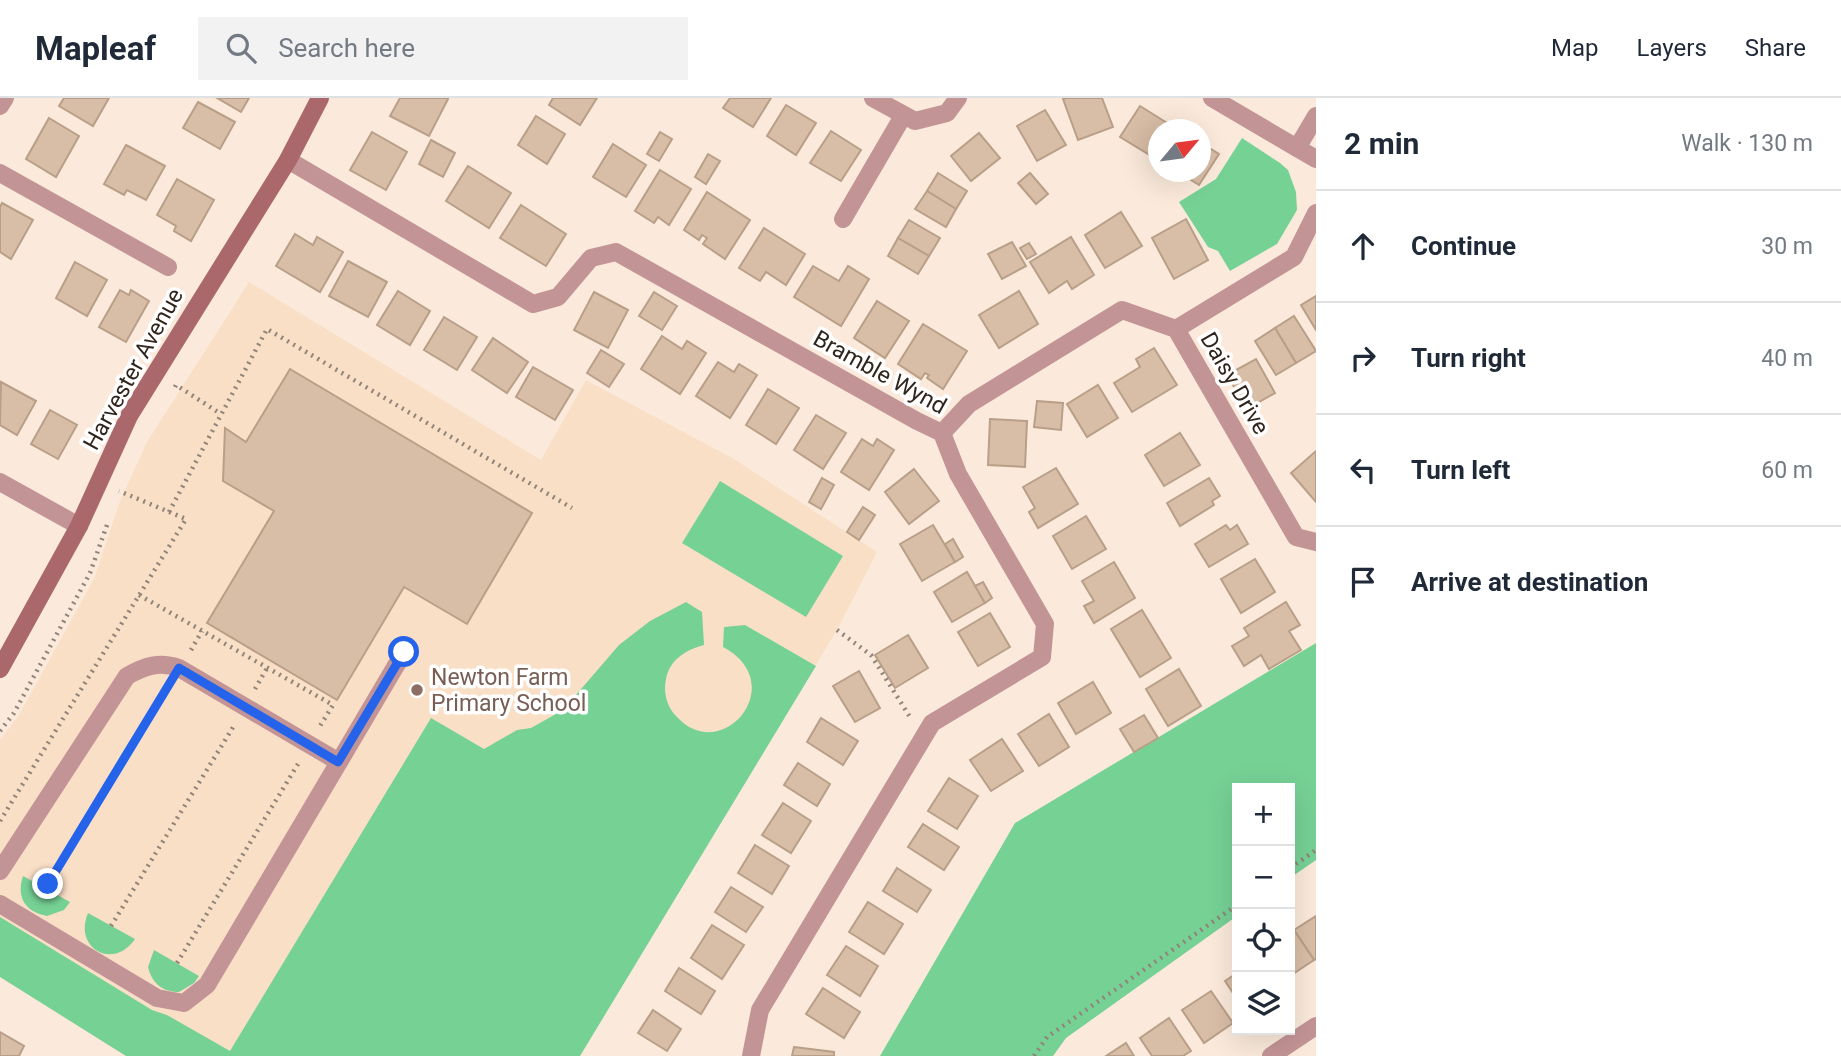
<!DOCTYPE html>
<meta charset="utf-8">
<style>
:root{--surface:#fff;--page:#f2f2f3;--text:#1f2937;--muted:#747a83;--line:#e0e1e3}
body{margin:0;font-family:Roboto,sans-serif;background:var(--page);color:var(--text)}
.controls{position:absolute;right:21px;bottom:21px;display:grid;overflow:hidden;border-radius:0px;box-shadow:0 7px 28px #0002}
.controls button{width:63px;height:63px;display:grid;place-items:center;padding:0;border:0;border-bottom:2px solid var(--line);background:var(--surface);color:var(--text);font:35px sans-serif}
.compass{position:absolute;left:1148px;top:21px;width:63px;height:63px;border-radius:50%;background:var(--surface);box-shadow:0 7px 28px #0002;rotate:61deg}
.stop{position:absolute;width:21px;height:21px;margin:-16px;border:5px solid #2563eb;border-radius:50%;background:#fff}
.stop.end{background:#2563eb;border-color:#fff;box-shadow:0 2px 7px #0008}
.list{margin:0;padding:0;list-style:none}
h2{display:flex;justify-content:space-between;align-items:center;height:91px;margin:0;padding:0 28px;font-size:30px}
h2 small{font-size:23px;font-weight:400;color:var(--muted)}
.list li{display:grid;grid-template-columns:46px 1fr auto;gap:21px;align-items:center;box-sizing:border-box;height:112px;padding:0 28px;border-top:2px solid var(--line)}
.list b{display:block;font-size:26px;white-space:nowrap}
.list em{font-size:23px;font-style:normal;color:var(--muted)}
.icon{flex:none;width:38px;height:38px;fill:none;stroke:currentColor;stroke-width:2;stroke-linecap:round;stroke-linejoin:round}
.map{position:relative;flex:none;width:1316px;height:958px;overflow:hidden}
header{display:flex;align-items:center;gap:42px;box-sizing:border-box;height:98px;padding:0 35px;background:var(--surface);border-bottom:2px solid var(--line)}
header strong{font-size:33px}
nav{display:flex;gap:38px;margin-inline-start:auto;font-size:24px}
.search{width:490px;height:63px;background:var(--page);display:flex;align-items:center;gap:18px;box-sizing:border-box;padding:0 24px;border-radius:0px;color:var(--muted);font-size:26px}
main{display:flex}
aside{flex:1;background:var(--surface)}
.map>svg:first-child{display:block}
.built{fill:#fadfc7}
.green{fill:#76d195}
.building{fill:#d9bea7;stroke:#b99f88;stroke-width:2}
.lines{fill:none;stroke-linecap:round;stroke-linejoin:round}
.path{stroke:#918478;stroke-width:4.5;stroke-dasharray:2 5;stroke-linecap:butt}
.lane{stroke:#c39496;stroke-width:18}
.street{stroke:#c39496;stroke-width:18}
.secondary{stroke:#ab686c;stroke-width:18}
.route{stroke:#2563eb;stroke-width:9}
.education-dot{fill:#8d6e63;stroke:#fff;stroke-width:2.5}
.labels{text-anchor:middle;stroke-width:7;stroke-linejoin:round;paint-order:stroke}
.street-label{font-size:23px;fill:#2f251c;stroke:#fff}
.education-label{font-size:23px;fill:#785e54;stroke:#fff;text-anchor:start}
</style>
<header>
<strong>Mapleaf</strong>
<div class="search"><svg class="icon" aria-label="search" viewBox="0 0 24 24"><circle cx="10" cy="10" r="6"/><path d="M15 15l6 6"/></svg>Search here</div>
<nav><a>Map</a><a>Layers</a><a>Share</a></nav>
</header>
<main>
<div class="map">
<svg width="1316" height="958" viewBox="0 0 1316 958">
<rect width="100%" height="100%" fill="#fbeadb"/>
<polygon class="built" points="249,184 541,362 586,282 734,361 877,454 837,532 580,958 126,958 0,879 0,642 19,617 94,481 120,403 147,344"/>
<g class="green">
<polygon points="1242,40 1280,65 1288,72 1296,94 1297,112 1277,146 1230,173 1218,153 1208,149 1179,104 1216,81"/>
<polygon points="720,383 843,458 806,519 682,445"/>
<path d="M686,504L702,514L704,547C686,552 670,561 666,581C663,595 667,610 678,620C723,667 791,585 723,549L724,529L745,527L816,568L580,958H126L0,879V819L152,912L167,917L230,953L431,620L484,651L517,632L531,630L563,612L619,547L650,523Z"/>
<polygon points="1316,545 1316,762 1290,780 1290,690 1237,690 1237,818 1066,940 1053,958 880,958 1015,725"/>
<path d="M23,778L70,804L64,812L47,818C25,814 16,799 23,778Z"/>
<path d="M88,815L135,841C113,873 73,850 88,815Z"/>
<path d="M154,852L199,878L194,885L179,894C162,894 152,885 148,869Z"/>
</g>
<g class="building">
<polygon points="64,0 109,0 93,28 59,8"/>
<polygon points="217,0 249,0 241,14"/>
<polygon points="400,0 445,0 448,1 429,38 390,18"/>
<polygon points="553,0 597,0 580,27 549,7"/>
<polygon points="730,0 771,0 753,29 723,10"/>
<polygon points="1067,0 1102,0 1113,29 1078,42 1063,1"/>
<polygon points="198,4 235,24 220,51 183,30"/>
<polygon points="786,7 816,25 796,57 767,38"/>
<polygon points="1140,8 1172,28 1170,32 1158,32 1158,50 1153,59 1120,39"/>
<polygon points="1045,12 1066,47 1037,63 1017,28"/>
<polygon points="536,18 565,36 547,66 518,47"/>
<polygon points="49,20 79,38 56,79 26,61"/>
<polygon points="831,33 861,52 841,83 810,65"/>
<polygon points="372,34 407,54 386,92 350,72"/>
<polygon points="660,34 672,41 659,63 647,56"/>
<polygon points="979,35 1000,60 971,83 951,58"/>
<polygon points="431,42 455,55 443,79 419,66"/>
<polygon points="1200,44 1219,56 1199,87 1178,74 1200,74"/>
<polygon points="613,46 646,67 626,99 593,79"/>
<polygon points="126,47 165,68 146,102 127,92 124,97 104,86"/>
<polygon points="708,56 720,63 706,86 695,79"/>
<polygon points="468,68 511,95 489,130 446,103"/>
<polygon points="660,72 691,91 669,127 658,119 654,125 635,113"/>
<polygon points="938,75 967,93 956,111 927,93"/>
<polygon points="1030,75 1048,96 1036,106 1018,85"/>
<polygon points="177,81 214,102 191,143 174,133 176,128 157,117"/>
<polygon points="927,93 956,111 946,129 915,111"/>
<polygon points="707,94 750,122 725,161 703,146 707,140 702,137 699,142 684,132"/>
<polygon points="2,105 33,122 11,161 0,154 0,109"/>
<polygon points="521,107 566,136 546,168 500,140"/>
<polygon points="1121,114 1142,148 1105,170 1085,137"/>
<polygon points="1186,121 1208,162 1174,181 1152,140"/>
<polygon points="909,122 940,140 929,158 898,140"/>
<polygon points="764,130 805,156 786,187 766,174 760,183 739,170"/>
<polygon points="295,136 313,147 317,139 343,154 320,194 276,168"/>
<polygon points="1071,139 1094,177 1072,191 1067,183 1049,195 1030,164"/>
<polygon points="898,140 929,158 918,176 888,158"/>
<polygon points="1012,144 1026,168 1002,181 988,156"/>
<polygon points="1029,145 1036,156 1027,161 1020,150"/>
<polygon points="348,163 387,184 368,219 329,198"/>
<polygon points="75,164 107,182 87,218 56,200"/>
<polygon points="813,168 839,183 848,168 869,181 841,228 794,199"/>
<polygon points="120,192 129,197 131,192 149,203 126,244 99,229"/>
<polygon points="398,193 430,213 410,247 377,227"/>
<polygon points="1019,193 1038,226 999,250 979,217"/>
<polygon points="594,194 628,212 608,250 574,232"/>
<polygon points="654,194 677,208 662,232 639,218"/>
<polygon points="1316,198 1316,232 1301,207"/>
<polygon points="877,203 909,223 885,260 854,240"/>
<polygon points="1294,218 1316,253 1296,265 1275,230"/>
<polygon points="444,219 477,239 457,272 424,252"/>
<polygon points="923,226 967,253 943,291 927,280 929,277 925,275 921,281 898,266"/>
<polygon points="1275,230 1296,265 1276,277 1255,243"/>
<polygon points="662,238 682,251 687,243 706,255 680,296 641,271"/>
<polygon points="493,240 528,264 507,295 472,272"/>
<polygon points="1154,250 1177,287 1132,314 1114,285 1140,269 1136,261"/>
<polygon points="601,252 624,266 609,289 587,275"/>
<polygon points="1256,261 1275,295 1247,311 1227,277"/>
<polygon points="718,264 734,274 739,266 757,277 730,320 696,298"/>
<polygon points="533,269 573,292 555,322 516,299"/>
<polygon points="290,271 532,415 467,526 404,489 337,602 207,525 274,413 223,383 225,330 246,344"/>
<polygon points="1,284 36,303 17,337 0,327"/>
<polygon points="1098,287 1118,320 1087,339 1067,306"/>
<polygon points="768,291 799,310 776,346 746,327"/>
<polygon points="1037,303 1063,305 1061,332 1034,329"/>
<polygon points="50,312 77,327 58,361 31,346"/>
<polygon points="816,317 846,335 823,371 794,352"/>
<polygon points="990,321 1027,323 1025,369 988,367"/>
<polygon points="1180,335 1200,367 1164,388 1145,357"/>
<polygon points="862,341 873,348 877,341 894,352 869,392 841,374"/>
<polygon points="1316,353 1316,404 1291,375"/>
<polygon points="1056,370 1078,406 1038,430 1029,414 1035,410 1023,389"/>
<polygon points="914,371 939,403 909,426 885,394"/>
<polygon points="822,380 834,387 821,411 809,404"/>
<polygon points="1209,380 1220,398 1212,403 1214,407 1180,428 1167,405"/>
<polygon points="863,409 875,417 859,442 847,434"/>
<polygon points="1086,418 1106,451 1072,471 1053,438"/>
<polygon points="933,427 955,464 922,483 900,446"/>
<polygon points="1226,427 1230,432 1237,427 1248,446 1209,469 1195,446"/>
<polygon points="953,441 963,459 955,464 945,446"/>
<polygon points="1255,461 1275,494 1241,515 1221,481"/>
<polygon points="1114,464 1135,500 1094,525 1084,508 1094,503 1082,483"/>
<polygon points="967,474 985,505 952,524 934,494"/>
<polygon points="983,484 992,500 985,505 975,488"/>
<polygon points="1286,504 1300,527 1289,533 1301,552 1269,571 1261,557 1244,568 1232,548 1249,538 1244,530"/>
<polygon points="1142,512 1171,560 1140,579 1111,531"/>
<polygon points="990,515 1010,549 978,568 958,534"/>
<polygon points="908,537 928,570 895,590 875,557"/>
<polygon points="1179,571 1201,608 1168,628 1146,591"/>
<polygon points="859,573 880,610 855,624 833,588"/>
<polygon points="1093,584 1111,615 1076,636 1058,605"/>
<polygon points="1049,616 1069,649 1039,668 1018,636"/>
<polygon points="1144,617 1158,640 1134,654 1120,631"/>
<polygon points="821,620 858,643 843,667 807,644"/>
<polygon points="1002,641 1023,673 991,693 970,662"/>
<polygon points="798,665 830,686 817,708 784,687"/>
<polygon points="949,680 978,698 957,731 928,713"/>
<polygon points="783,705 811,723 791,755 762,737"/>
<polygon points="923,726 959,749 944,772 908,749"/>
<polygon points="755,747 789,768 772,796 738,775"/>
<polygon points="897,770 931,792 917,814 883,793"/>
<polygon points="731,789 763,809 746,834 715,814"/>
<polygon points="868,804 903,826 884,856 849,834"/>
<polygon points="1316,818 1316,861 1314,862 1294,832"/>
<polygon points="712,827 744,847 722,881 691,860"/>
<polygon points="1294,832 1314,862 1290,878 1290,835"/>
<polygon points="846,848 878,868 860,898 827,877"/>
<polygon points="679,870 715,893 701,916 665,893"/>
<polygon points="1237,875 1237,901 1225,883"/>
<polygon points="823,890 860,914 844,940 806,916"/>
<polygon points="1211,893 1233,925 1204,945 1182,912"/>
<polygon points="653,912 681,931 667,953 638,935"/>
<polygon points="1169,920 1191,953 1183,958 1152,958 1140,940"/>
<polygon points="0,934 24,948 19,958 0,958"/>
<polygon points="1126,945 1134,958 1106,958"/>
<polygon points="794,949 834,954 834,958 792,958"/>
</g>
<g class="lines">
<g class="path">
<polyline points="175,289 176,287 221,316"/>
<polyline points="169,414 267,231 572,410"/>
<polyline points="139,497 333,607 320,628"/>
<polyline points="837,532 871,557 910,619"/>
<polyline points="191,552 202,533"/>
<polyline points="255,591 267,570"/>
<polyline points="0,633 14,615 90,475 107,427"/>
<polyline points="0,723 186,421 119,393"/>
<polyline points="1290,770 1316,752"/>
<polyline points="48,786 168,589"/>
<polyline points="111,828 235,626"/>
<polyline points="177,865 298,666"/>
<polyline points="1034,958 1047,939 1237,807"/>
</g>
<g class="lane">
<polyline points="843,121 903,18"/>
<polyline points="339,664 404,554"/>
<path d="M0,773L127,578C145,568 159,563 179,570L339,664L207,887L184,905L157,900L0,806"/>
</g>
<g class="street">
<polyline points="873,0 915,23 947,15 958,0"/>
<polyline points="1212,0 1297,50"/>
<polyline points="0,8 5,0"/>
<polyline points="1316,18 1297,50 1316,61"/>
<polyline points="288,62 533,206 558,199 591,160 616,154 917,323 942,335 958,376 1045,526 1042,559 932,625 760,912 751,958"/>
<polyline points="0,75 168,169"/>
<polyline points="1176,231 1294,159 1316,115"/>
<polyline points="942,335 969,306 1122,212 1176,231 1296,439 1316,444"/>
<polyline points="0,384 79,428"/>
<polyline points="1271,958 1316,928"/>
</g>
<polyline class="secondary" points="0,571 79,428 129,318 288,62 320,0"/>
</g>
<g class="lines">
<polyline class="route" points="48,786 179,570 338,664 404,554"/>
</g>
<circle class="education-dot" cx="417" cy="592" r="7"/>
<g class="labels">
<g class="street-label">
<text transform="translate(133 271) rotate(-61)" y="8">Harvester Avenue</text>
<text transform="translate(880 274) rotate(29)" y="8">Bramble Wynd</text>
<text transform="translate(1235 285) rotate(60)" y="8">Daisy Drive</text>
</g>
<g class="education-label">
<text x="431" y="587">Newton Farm<tspan x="431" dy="26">Primary School</tspan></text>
</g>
</g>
</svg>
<div class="controls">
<button>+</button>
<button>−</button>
<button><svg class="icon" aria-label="locate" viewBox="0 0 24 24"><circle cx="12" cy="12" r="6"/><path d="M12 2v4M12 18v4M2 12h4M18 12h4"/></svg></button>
<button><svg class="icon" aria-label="layers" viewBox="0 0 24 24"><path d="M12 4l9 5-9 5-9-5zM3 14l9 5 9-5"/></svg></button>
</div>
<svg class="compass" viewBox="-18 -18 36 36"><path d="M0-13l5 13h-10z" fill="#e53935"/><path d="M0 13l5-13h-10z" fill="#747a83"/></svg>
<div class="stop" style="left:404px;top:554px"></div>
<div class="stop end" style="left:48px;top:786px"></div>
</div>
<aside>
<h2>2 min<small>Walk · 130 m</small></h2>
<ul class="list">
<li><svg class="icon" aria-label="ahead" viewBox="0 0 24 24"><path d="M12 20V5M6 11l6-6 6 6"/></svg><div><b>Continue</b></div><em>30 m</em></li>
<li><svg class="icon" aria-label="right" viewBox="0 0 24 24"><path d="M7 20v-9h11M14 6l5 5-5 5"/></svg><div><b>Turn right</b></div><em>40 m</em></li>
<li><svg class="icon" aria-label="left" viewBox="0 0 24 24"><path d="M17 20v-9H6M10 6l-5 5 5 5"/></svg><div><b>Turn left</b></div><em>60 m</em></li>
<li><svg class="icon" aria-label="arrive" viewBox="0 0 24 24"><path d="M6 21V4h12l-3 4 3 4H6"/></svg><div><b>Arrive at destination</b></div></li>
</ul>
</aside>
</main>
